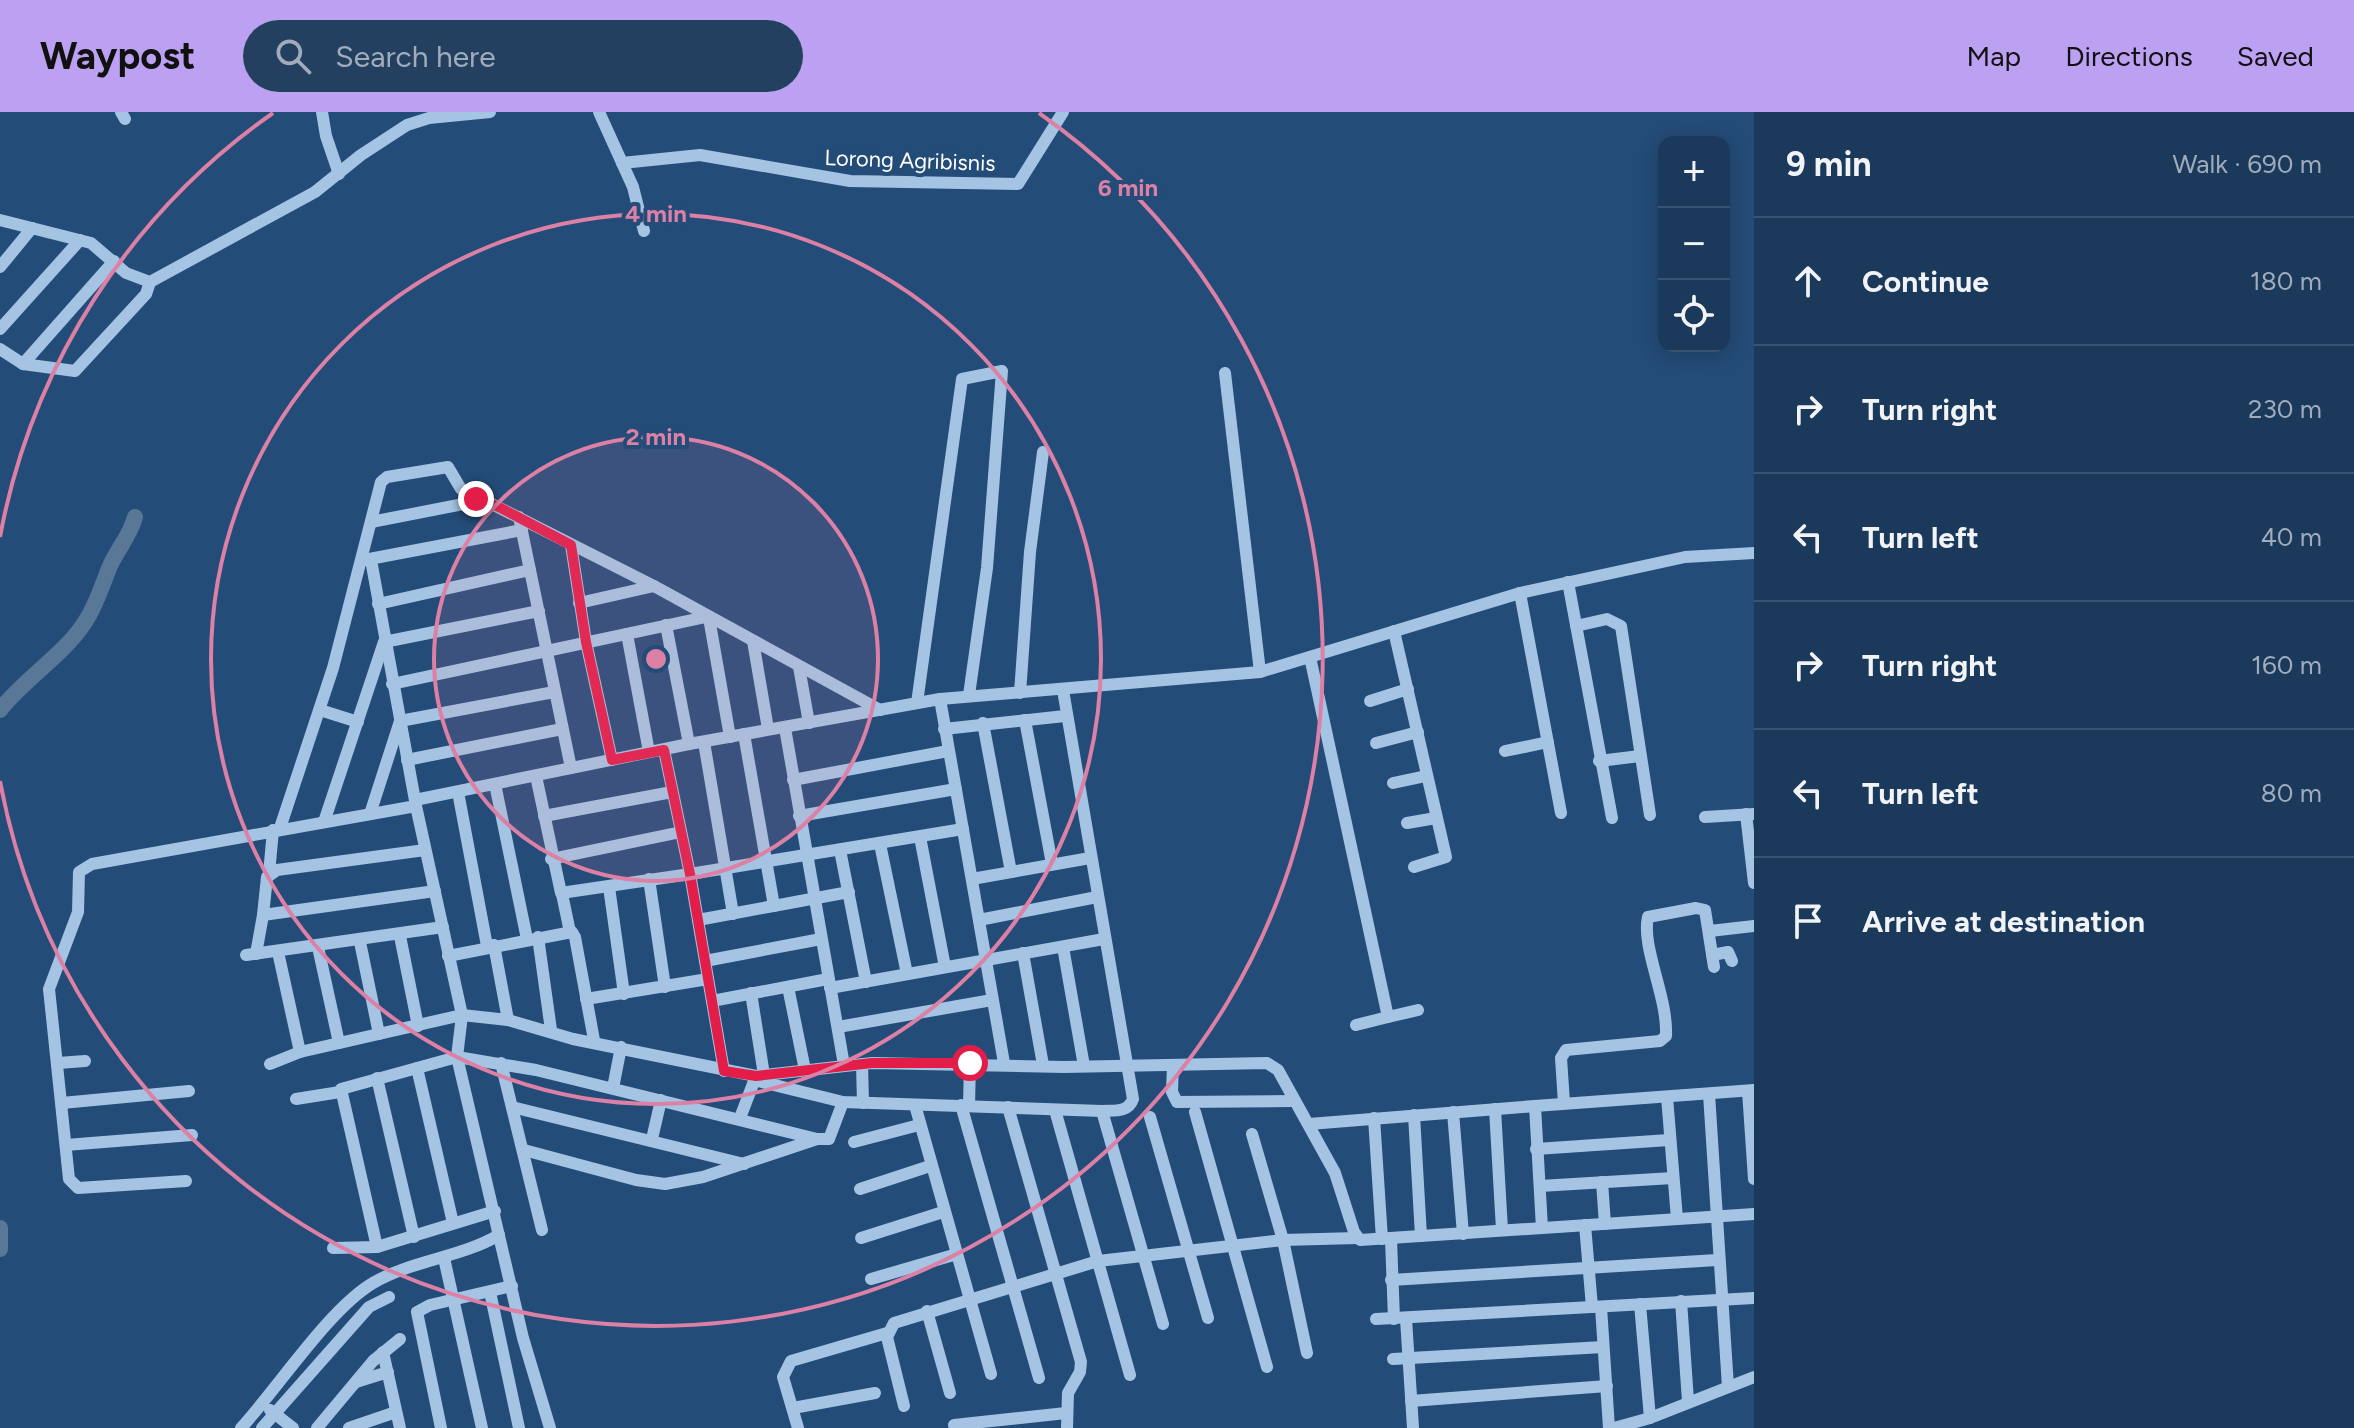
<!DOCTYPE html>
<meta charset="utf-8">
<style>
:root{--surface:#1b395a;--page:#244060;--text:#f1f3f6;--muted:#a0acbb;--line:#395370;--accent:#bca0f2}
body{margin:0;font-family:Figtree,sans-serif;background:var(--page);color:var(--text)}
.controls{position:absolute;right:24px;top:24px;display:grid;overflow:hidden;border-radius:16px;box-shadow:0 4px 20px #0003}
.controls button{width:72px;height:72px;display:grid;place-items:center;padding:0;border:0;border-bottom:2px solid var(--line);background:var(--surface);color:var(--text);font:40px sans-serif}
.stop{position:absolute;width:24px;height:24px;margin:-18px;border:6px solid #e11d48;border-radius:50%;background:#fff}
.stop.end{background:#e11d48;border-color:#fff;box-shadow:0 2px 8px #0008}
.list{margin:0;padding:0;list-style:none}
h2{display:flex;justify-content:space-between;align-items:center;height:104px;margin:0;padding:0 32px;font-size:34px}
h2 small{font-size:26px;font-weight:400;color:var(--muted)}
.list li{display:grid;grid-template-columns:52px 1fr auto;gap:24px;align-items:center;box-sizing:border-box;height:128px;padding:0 32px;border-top:2px solid var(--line)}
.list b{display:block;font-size:30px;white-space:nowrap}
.list em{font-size:26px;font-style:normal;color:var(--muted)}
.icon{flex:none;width:44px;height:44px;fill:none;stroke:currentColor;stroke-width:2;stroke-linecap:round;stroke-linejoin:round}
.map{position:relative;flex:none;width:1754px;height:1316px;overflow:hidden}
header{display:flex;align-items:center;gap:48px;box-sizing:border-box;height:112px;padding:0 40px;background:var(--accent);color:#111}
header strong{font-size:38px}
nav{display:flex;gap:44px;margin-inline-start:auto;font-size:28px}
.search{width:560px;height:72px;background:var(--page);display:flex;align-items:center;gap:20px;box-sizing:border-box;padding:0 28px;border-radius:44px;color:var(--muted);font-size:30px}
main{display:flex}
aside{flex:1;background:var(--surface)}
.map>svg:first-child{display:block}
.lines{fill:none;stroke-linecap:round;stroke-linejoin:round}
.river{stroke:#597797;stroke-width:16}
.minor{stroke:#a5c4e3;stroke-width:12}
.route{stroke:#e11d48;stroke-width:10}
.ring{fill:none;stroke:#dd80a5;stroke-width:4}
.labels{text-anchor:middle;stroke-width:8;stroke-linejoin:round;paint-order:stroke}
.street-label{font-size:22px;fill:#fff;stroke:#244c78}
.centre{fill:#dd80a5;stroke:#244c78;stroke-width:4}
.ring-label{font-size:24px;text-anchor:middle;font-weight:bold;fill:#dd80a5;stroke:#244c78;stroke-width:8;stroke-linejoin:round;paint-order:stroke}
</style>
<header>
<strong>Waypost</strong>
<div class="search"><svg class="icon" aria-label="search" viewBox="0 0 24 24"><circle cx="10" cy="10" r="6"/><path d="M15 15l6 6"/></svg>Search here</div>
<nav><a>Map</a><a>Directions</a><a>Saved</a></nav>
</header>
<main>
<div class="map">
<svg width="1754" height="1316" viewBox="0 0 1754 1316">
<rect width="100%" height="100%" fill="#244c78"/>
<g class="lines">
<g class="river">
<path d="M0,598C25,566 63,544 85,510C97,492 102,473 110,454C118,436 130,424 135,405"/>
<polyline points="0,1116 0,1137"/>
</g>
<g class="minor">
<polyline points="121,0 125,7"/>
<polyline points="322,0 326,24 339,62"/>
<polyline points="599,0 633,75 644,119"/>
<polyline points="622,51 700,43 850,69 1018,72 1063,0"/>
<polyline points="0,108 91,131 126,161 150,170 315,80 361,43 407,13 429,6 490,0"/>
<polyline points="0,155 32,116"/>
<polyline points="0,217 80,128"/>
<polyline points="0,237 23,252 114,149"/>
<polyline points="23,252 75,259 146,182 150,170"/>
<polyline points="1225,261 1260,560"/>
<polyline points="519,405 571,656"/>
<polyline points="371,410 484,388 654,474 880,598"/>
<polyline points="571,433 586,530 612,648"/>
<polyline points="364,448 522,418"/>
<polyline points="1568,470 1612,706"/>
<polyline points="1520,481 1561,701"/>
<polyline points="579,491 654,474"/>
<polyline points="378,492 530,458"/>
<polyline points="709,506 730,625"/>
<polyline points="666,513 689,632"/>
<polyline points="1576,514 1607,507 1621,514 1650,703"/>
<polyline points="1394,519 1446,745 1414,755"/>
<polyline points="627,522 649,640"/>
<polyline points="753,529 768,617"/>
<polyline points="1310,545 1388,905 1356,913"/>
<polyline points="799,555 809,611"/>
<polyline points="392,572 706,505"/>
<polyline points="1020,581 1030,440 1043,340"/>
<polyline points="940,587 1004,951"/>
<polyline points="1370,589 1408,577"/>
<polyline points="917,591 962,267 1002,259 987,456 969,583"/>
<polyline points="320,598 358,610"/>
<polyline points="1025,608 1052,752"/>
<polyline points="983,611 1011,760"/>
<polyline points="785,616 844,953"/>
<polyline points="944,617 1065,604"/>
<polyline points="744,622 774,794"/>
<polyline points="704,630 733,802"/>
<polyline points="1376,631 1418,620"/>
<polyline points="664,638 690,762 963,717"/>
<polyline points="1505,639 1548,630"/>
<polyline points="407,648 562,617"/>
<polyline points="1599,649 1640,644"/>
<polyline points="536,664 561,781 690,762 724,959"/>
<polyline points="793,668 948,639"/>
<polyline points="1393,671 1426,664"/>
<polyline points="495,672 527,827"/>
<polyline points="458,680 487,834"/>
<polyline points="415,688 689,632 940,587 1260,560 1520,481 1685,445 1754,441"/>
<polyline points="370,702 400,609 554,580"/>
<polyline points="1746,702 1754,771"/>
<polyline points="544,704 672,680"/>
<polyline points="799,704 956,677"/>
<polyline points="1705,705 1754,702"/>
<polyline points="324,710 384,530 539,499"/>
<polyline points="1407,711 1436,706"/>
<polyline points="280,716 333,556 381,370 387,365 448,355 461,377 479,386"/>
<polyline points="920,725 945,855"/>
<polyline points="880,732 907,862"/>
<polyline points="425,738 277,758 267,765 263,803 435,779"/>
<polyline points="840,738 866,870"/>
<polyline points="551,747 681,720"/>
<polyline points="269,762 273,718"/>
<polyline points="649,767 665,875"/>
<polyline points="972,767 1090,746"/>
<polyline points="609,775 624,882"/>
<polyline points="562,782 570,820"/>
<polyline points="698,808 849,780"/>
<polyline points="979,808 1097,785"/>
<polyline points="1710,819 1754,814"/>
<polyline points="400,824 418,914"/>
<polyline points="538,825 551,918"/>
<polyline points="360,830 379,922"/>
<polyline points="494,833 508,908"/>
<polyline points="318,835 339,931"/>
<polyline points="1063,835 1084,954"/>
<polyline points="278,840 300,940"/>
<polyline points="1023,841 1043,953"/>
<polyline points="256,842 263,803"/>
<polyline points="246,843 443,815"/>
<polyline points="1712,843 1728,840 1732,849"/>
<polyline points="448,844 572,820 575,825 594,928"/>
<polyline points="705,849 821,827"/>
<polyline points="788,875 805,958"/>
<polyline points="830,876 1104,827"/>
<polyline points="751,881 764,963"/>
<polyline points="586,887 708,867"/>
<polyline points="712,889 828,867"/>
<polyline points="1388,905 1418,898"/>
<polyline points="838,915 992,888"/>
<polyline points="58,951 85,949"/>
<polyline points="501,951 542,1118"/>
<polyline points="270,952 300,940 462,903 416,694"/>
<polyline points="862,952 863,991"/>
<polyline points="1173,953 1172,980 1177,990 1293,989"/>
<polyline points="417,956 453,1111"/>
<polyline points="377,966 414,1125"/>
<path d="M754,968L843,990L1102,999C1114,998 1128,1001 1133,987L1063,578"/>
<polyline points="613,976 621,935"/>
<polyline points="1748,979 1754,1067"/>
<polyline points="1709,982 1728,1275"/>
<polyline points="1667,985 1677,1107"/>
<polyline points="296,987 340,980"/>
<polyline points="62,991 189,979"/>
<path d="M1564,991L1561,946L1566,938L1660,929L1666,924C1668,885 1641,835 1648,805L1696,796L1705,798L1714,855"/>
<polyline points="915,993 991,1262"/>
<polyline points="961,993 1039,1266"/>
<polyline points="969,994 970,951"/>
<polyline points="512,995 744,1052"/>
<polyline points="1008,995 1081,1250 1080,1260 1068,1281 1067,1316"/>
<polyline points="1495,997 1502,1118"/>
<polyline points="1055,998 1130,1263"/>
<polyline points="1102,999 1163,1212"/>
<polyline points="1195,1000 1267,1255"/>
<polyline points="1453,1000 1463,1122"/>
<polyline points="1414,1003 1421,1124"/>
<polyline points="1150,1005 1208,1206"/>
<polyline points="740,1006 756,964"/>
<polyline points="1374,1006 1382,1127"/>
<polyline points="1309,1012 1535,994"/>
<polyline points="1252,1022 1283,1128 1307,1241"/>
<polyline points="652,1027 661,988"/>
<polyline points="854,1030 919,1013"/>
<polyline points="66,1033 192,1023"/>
<polyline points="1536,1037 1669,1028"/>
<polyline points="524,1038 636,1068 665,1072 703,1065 817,1027 829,1027 843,990"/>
<polyline points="186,1069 78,1076 69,1067 49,877 78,800 79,760 92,752 416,694 371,448"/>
<polyline points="1602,1070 1605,1112"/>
<polyline points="1540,1074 1673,1066"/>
<polyline points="860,1077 930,1054"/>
<polyline points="1585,1113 1592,1195"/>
<polyline points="1542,1116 1535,994 1754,978"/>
<polyline points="861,1126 943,1100"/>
<polyline points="1391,1127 1394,1207"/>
<polyline points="377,1135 341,977 457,945 536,958 817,1027"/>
<polyline points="333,1136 377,1135 495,1099"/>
<polyline points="444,1146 482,1316"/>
<polyline points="871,1167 957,1142"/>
<polyline points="1391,1168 1717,1148"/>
<polyline points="490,1180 519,1316"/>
<polyline points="1681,1189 1688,1289"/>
<polyline points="1640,1192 1650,1306"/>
<polyline points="1601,1195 1609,1316"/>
<polyline points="927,1199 950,1281"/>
<polyline points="1376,1207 1754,1186"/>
<polyline points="1406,1207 1413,1316"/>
<polyline points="383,1240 400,1316"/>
<polyline points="1393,1247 1603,1235"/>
<polyline points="356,1270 388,1260"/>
<polyline points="1411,1289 1607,1274"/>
<polyline points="904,1294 887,1225 894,1211 1098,1149 1283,1128 1357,1126"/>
<polyline points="793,1296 875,1281"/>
<polyline points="270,1298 293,1316"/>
<polyline points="954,1313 1066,1301"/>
<path d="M241,1316C278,1276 329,1197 373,1171C412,1148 460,1146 499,1123"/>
<polyline points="262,1316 369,1195 389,1185"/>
<polyline points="317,1316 373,1249 400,1227"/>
<polyline points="349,1316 396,1300"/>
<polyline points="441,1316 417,1200 430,1193 512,1174"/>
<polyline points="550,1316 523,1226 457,945 462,903 508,908 573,927 756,964 872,951 1064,955 1267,951 1278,958 1335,1061 1354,1120 1360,1128 1754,1102"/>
<polyline points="798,1316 783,1265 791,1249 887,1221"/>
<polyline points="1614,1316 1650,1306 1754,1265"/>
</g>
</g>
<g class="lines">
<polyline class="route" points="476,387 497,394 571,433 586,530 612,648 664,638 690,762 724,959 756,964 872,951 970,951"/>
</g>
<circle cx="656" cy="547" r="222" fill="#dd80a5" fill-opacity=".12"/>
<g class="ring">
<circle cx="656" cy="547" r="222"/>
<circle cx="656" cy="547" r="445"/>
<path d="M0 425A667 667 0 0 1 273 1M1039 1A667 667 0 1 1 0 669"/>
</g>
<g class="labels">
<g class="street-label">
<text transform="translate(910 48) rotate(2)" y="8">Lorong Agribisnis</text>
</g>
</g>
<circle cx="656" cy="547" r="12" class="centre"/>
<g class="ring-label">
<text x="1128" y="84">6 min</text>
<text x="656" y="110">4 min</text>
<text x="656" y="333">2 min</text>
</g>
</svg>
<div class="controls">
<button>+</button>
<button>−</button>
<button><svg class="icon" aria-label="locate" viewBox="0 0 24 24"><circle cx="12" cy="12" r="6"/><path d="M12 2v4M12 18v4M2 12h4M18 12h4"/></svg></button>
</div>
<div class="stop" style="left:970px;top:951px"></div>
<div class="stop end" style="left:476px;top:387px"></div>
</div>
<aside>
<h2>9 min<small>Walk · 690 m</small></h2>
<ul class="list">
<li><svg class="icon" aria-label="ahead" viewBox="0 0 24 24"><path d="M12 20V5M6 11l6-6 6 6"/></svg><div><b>Continue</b></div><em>180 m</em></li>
<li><svg class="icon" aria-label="right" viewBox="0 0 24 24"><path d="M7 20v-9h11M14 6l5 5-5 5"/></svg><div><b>Turn right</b></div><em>230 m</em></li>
<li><svg class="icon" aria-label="left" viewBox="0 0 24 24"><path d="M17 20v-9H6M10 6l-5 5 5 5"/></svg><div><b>Turn left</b></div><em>40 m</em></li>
<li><svg class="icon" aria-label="right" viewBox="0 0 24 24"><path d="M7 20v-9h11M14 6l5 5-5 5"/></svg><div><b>Turn right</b></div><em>160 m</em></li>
<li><svg class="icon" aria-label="left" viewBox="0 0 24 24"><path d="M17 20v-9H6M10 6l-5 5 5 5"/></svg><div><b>Turn left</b></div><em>80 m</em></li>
<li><svg class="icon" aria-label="arrive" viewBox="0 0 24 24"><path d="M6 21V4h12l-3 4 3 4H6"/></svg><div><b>Arrive at destination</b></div></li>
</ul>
</aside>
</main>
